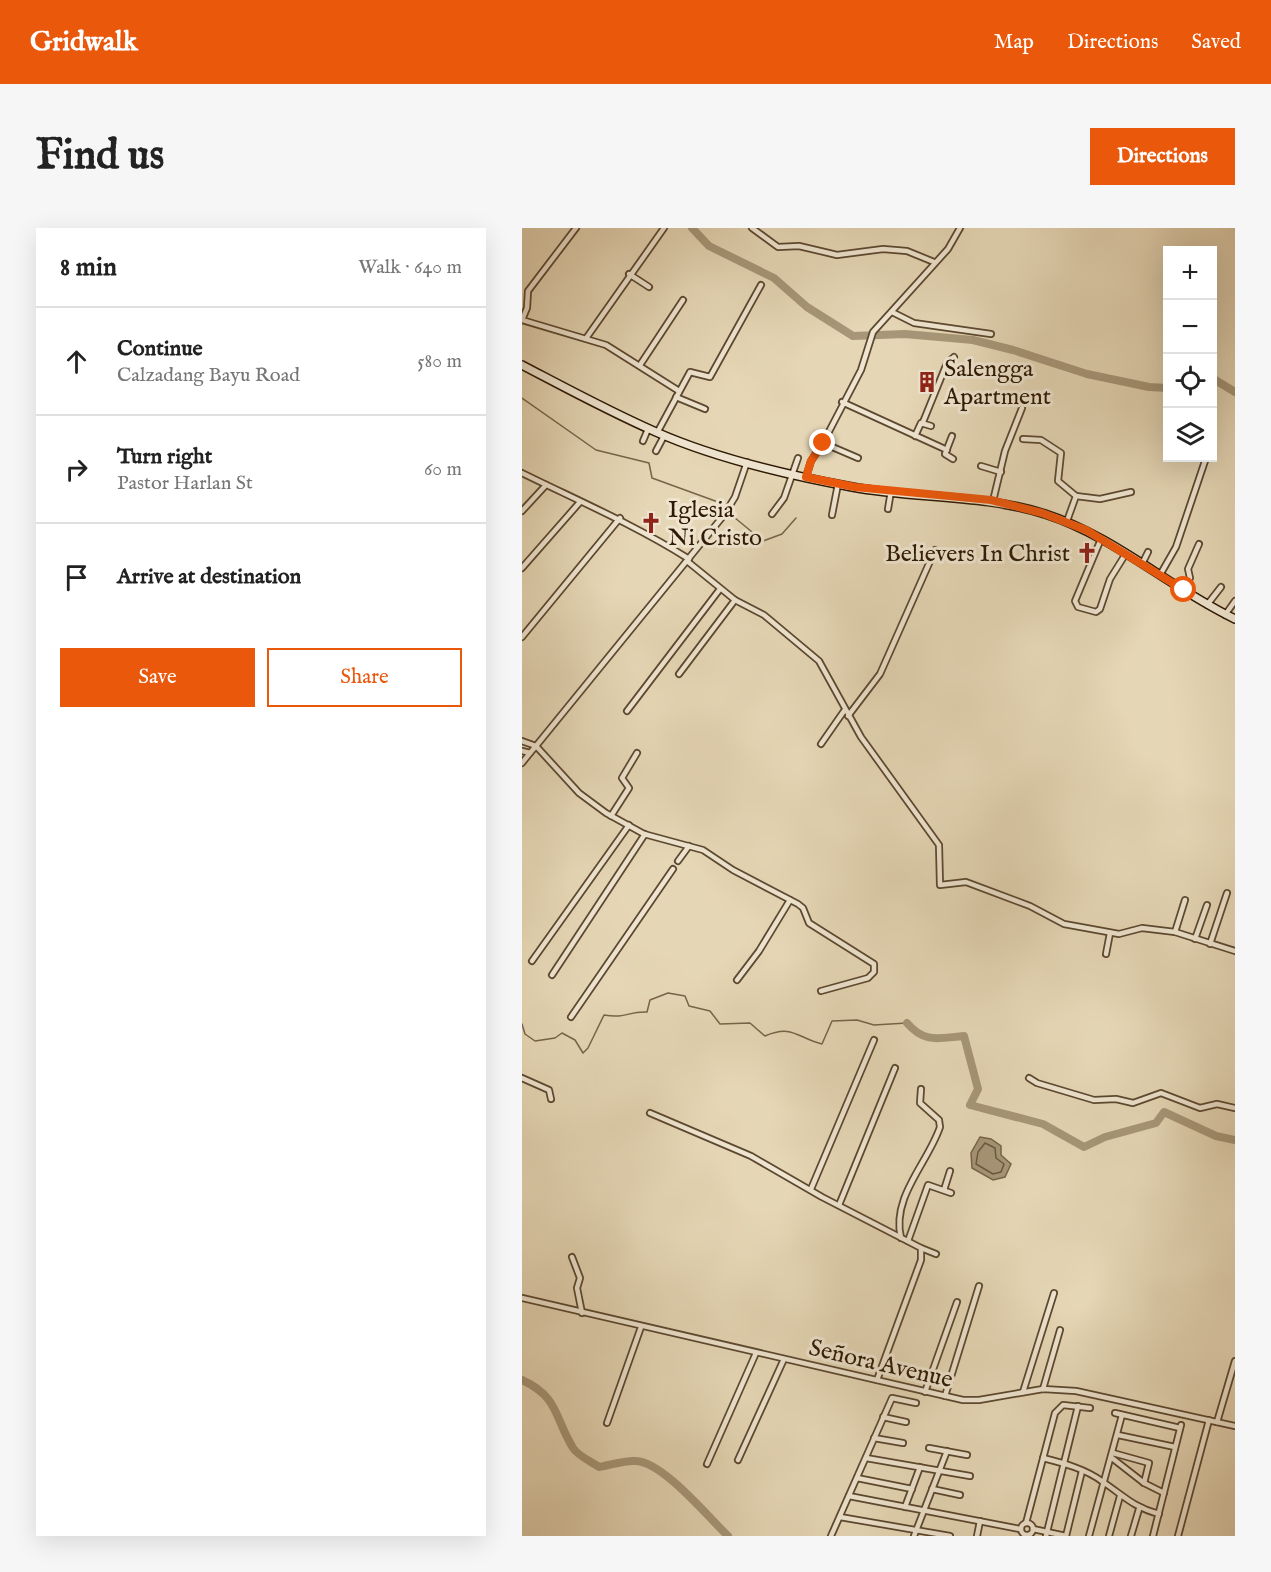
<!DOCTYPE html>
<meta charset="utf-8">
<style>
:root{--surface:#fff;--page:#f6f6f6;--text:#222;--muted:#767676;--line:#e0e0e0;--accent:#ea580c}
body{margin:0;font-family:"IM FELL English",serif;background:var(--page);color:var(--text)}
.controls{position:absolute;right:18px;top:18px;display:grid;overflow:hidden;border-radius:0px;box-shadow:0 6px 24px #0002}
.controls button{width:54px;height:54px;display:grid;place-items:center;padding:0;border:0;border-bottom:2px solid var(--line);background:var(--surface);color:var(--text);font:30px sans-serif}
.stop{position:absolute;width:18px;height:18px;margin:-14px;border:4px solid #ea580c;border-radius:50%;background:#fff}
.stop.end{background:#ea580c;border-color:#fff;box-shadow:0 2px 6px #0008}
.list{margin:0;padding:0;list-style:none}
h2{display:flex;justify-content:space-between;align-items:center;height:78px;margin:0;padding:0 24px;font-size:26px}
h2 small{font-size:20px;font-weight:400;color:var(--muted)}
.list li{display:grid;grid-template-columns:39px 1fr auto;gap:18px;align-items:center;box-sizing:border-box;height:108px;padding:0 24px;border-top:2px solid var(--line)}
.list b{display:block;font-size:22px;white-space:nowrap}
.list p{margin:0;font-size:20px;white-space:nowrap;color:var(--muted)}
.list em{font-size:20px;font-style:normal;color:var(--muted)}
.actions{display:flex;gap:12px;padding:18px 24px}
.actions a{flex:1;padding:14px 0;border:2px solid var(--accent);border-radius:0px;text-align:center;font-size:21px;color:var(--accent)}
.actions .main{background:var(--accent);color:#fff}
.icon{flex:none;width:33px;height:33px;fill:none;stroke:currentColor;stroke-width:2;stroke-linecap:round;stroke-linejoin:round}
.map{position:relative;flex:none;width:713px;height:1308px;overflow:hidden;border-radius:0px}
header{display:flex;align-items:center;gap:36px;box-sizing:border-box;height:84px;padding:0 30px;background:var(--accent);color:#fff}
header strong{font-size:28px}
nav{display:flex;gap:33px;margin-inline-start:auto;font-size:21px}
.intro{display:flex;align-items:center;justify-content:space-between;box-sizing:border-box;height:144px;padding:0 36px}
h1{margin:0;font-size:42px}
.button{padding:15px 27px;border-radius:0px;background:var(--accent);color:#fff;font-size:21px;font-weight:700}
main{display:flex;gap:36px;padding:0 36px}
aside{flex:1;background:var(--surface);border-radius:0px;box-shadow:0 6px 24px #0002}
.map>svg:first-child{display:block}
.water{fill:#a79678;stroke:#776449;stroke-width:1.5}
.lines{fill:none;stroke-linecap:round;stroke-linejoin:round}
.shore{stroke:#6a583e;stroke-width:1.5}
.stream{stroke:#776449;stroke-width:1.5}
.river{stroke:#a79678;stroke-width:8}
.street-casing{stroke:#5c4830;stroke-width:8}
.secondary-casing{stroke:#2e1903;stroke-width:10}
.street{stroke:#eee4cf;stroke-width:4.5}
.secondary{stroke:#eee4cf;stroke-width:7}
.route{stroke:#ea580c;stroke-width:8}
.labels{text-anchor:middle;stroke-width:6;stroke-linejoin:round;paint-order:stroke}
.poi-label{font-size:24px;fill:#2e1903;stroke:#eee4cf;text-anchor:start}
.street-label{font-size:24px;fill:#2e1903;stroke:#eee4cf}
</style>
<header>
<strong>Gridwalk</strong>
<nav><a>Map</a><a>Directions</a><a>Saved</a></nav>
</header>
<div class="intro"><h1>Find us</h1><a class="button">Directions</a></div>
<main>
<aside>
<h2>8 min<small>Walk · 640 m</small></h2>
<ul class="list">
<li><svg class="icon" aria-label="ahead" viewBox="0 0 24 24"><path d="M12 20V5M6 11l6-6 6 6"/></svg><div><b>Continue</b><p>Calzadang Bayu Road</p></div><em>580 m</em></li>
<li><svg class="icon" aria-label="right" viewBox="0 0 24 24"><path d="M7 20v-9h11M14 6l5 5-5 5"/></svg><div><b>Turn right</b><p>Pastor Harlan St</p></div><em>60 m</em></li>
<li><svg class="icon" aria-label="arrive" viewBox="0 0 24 24"><path d="M6 21V4h12l-3 4 3 4H6"/></svg><div><b>Arrive at destination</b></div></li>
</ul>
<div class="actions"><a class="main">Save</a><a>Share</a></div>
</aside>
<div class="map">
<svg width="713" height="1308" viewBox="0 0 713 1308">
<rect width="100%" height="100%" fill="#e5d6b5"/>
<filter id="stains"><feTurbulence type="fractalNoise" baseFrequency=".00333" numOctaves="4"/><feColorMatrix values="0 0 0 0 .2 0 0 0 0 .09 0 0 0 0 .02 0 0 0 .5 -.17"/></filter>
<radialGradient id="worn" r=".72"><stop offset=".6" stop-color="#630" stop-opacity="0"/><stop offset="1" stop-color="#630" stop-opacity=".3"/></radialGradient>
<polygon class="water" points="458,909 469,911 479,918 479,927 489,936 483,949 471,952 450,940 449,925"/>
<g class="lines">
<polygon class="shore" points="463,915 473,920 474,930 482,936 479,944 471,946 454,936 456,924"/>
<g class="stream">
<polyline points="0,170 74,222 127,235 130,250 196,274 203,281"/>
<polyline points="207,285 241,313 260,306 274,290"/>
<path d="M0,796L3,806L13,813L33,810L40,805L53,812L61,825L66,820L82,787C104,791 106,783 125,784L128,772L146,765L163,768L167,778L188,783L198,796L228,795L243,808C271,796 275,810 300,816L310,793L335,792L352,797L385,795"/>
</g>
<g class="river">
<polyline points="170,0 187,18 252,50 285,79 331,108 383,106 451,112 491,122 565,146 627,159 646,160"/>
<polyline points="690,150 713,164"/>
<path d="M385,795C403,816 417,810 442,808L456,861L448,877L521,896L562,919L583,909L634,895L642,884L694,908L713,912"/>
<path d="M0,1152C37,1169 32,1189 51,1220C56,1228 70,1234 77,1239C89,1237 103,1232 114,1233C141,1234 186,1289 206,1308"/>
</g>
<defs>
<g id="street">
<polyline points="54,0 6,63 5,80 0,92 84,117 157,163"/>
<polyline points="230,0 256,19 277,18 315,27 361,21 385,23 412,34"/>
<polyline points="107,46 127,59"/>
<polyline points="370,84 392,95 469,106"/>
<polyline points="65,109 142,0"/>
<polyline points="118,137 161,72"/>
<polyline points="154,169 183,181"/>
<polyline points="320,174 425,222"/>
<polyline points="401,194 425,135 432,129"/>
<polyline points="135,205 168,144 188,149 239,57"/>
<polyline points="393,208 399,195 409,198"/>
<polyline points="430,208 423,226 431,231"/>
<polyline points="501,211 519,212 539,225 536,253 554,268"/>
<polyline points="121,213 126,201"/>
<polyline points="301,215 336,230"/>
<polyline points="134,223 142,208"/>
<polyline points="459,238 479,244"/>
<path d="M0,245C57,273 113,297 167,331"/>
<polyline points="284,249 289,233 301,215 339,142 351,104 426,21 438,0"/>
<polyline points="471,273 483,223 500,180"/>
<polyline points="366,281 369,263"/>
<polyline points="0,283 24,257"/>
<polyline points="250,286 262,270 276,230"/>
<polyline points="310,287 316,256"/>
<polyline points="545,293 554,268 578,271 609,264"/>
<polyline points="579,311 553,373 556,379 574,384 578,381 588,351 603,327"/>
<polyline points="165,333 213,372 242,387 297,433 339,509 417,617 418,657 444,654 508,678 542,696 597,706 620,700 653,704 713,723"/>
<polyline points="620,336 626,324"/>
<polyline points="0,340 58,274"/>
<polyline points="638,347 654,319 684,230"/>
<polyline points="662,362 668,350 666,341 677,316"/>
<polyline points="685,377 699,359"/>
<polyline points="703,387 713,373"/>
<polyline points="0,409 98,290"/>
<polyline points="157,446 213,372"/>
<polyline points="105,483 198,361"/>
<polyline points="326,488 358,446 413,322"/>
<polyline points="0,513 14,518 57,565 84,585 122,606 181,622 211,642 276,676 281,680 287,695 352,736 352,744 346,750 299,763"/>
<polyline points="299,516 322,483"/>
<polyline points="0,523 8,525 14,518 202,287 213,269 225,234"/>
<polyline points="0,535 8,525"/>
<polyline points="89,588 107,560 100,550 115,525"/>
<polyline points="156,633 167,618"/>
<polyline points="653,704 663,672"/>
<polyline points="673,711 685,677"/>
<polyline points="688,716 705,665"/>
<polyline points="584,726 588,705"/>
<polyline points="10,733 107,597"/>
<polyline points="30,747 123,606"/>
<polyline points="215,752 237,723 268,672"/>
<polyline points="49,789 151,641"/>
<polyline points="0,850 27,862 29,871"/>
<polyline points="507,850 515,855 572,872 594,871 611,875 639,865 678,880 695,876 713,880"/>
<polyline points="128,885 229,928 300,969 399,1020 399,1032 355,1152"/>
<polyline points="289,961 352,812"/>
<polyline points="422,962 428,943"/>
<polyline points="317,977 373,840"/>
<path d="M379,1010C369,969 406,935 418,899L417,892L398,875L399,861"/>
<polyline points="386,1013 406,957 429,965"/>
<polyline points="399,1020 414,1026"/>
<polyline points="50,1029 58,1050 55,1060 60,1085"/>
<polyline points="0,1070 441,1172 457,1172 521,1161 554,1163 713,1198"/>
<polyline points="521,1161 538,1102"/>
<polyline points="403,1164 435,1074"/>
<polyline points="501,1164 532,1065"/>
<polyline points="423,1168 457,1058"/>
<polyline points="593,1185 658,1200"/>
<polyline points="361,1189 384,1194"/>
<polyline points="695,1194 713,1133"/>
<polyline points="85,1195 119,1099"/>
<polyline points="596,1207 653,1219"/>
<polyline points="352,1210 381,1215"/>
<polyline points="407,1220 445,1227"/>
<polyline points="591,1225 627,1235 622,1255"/>
<polyline points="344,1230 448,1248"/>
<path d="M521,1230C541,1235 564,1241 581,1254C602,1268 611,1279 637,1286"/>
<polyline points="590,1230 622,1255 642,1265"/>
<polyline points="216,1232 262,1131"/>
<polyline points="185,1236 234,1125"/>
<polyline points="335,1250 390,1261"/>
<polyline points="410,1261 438,1267"/>
<polyline points="327,1268 498,1301"/>
<polyline points="383,1279 398,1239"/>
<polyline points="318,1289 428,1308"/>
<circle cx="505" cy="1301" r="6"/>
<polyline points="504,1295 533,1185 541,1177 568,1180"/>
<polyline points="511,1301 544,1308"/>
<polyline points="309,1308 370,1170 394,1175"/>
<polyline points="392,1308 425,1223"/>
<polyline points="455,1308 458,1293"/>
<polyline points="524,1308 556,1178"/>
<polyline points="544,1308 560,1243"/>
<polyline points="567,1308 600,1187"/>
<polyline points="587,1308 598,1268"/>
<polyline points="609,1308 617,1281"/>
<polyline points="631,1308 659,1197"/>
<polyline points="656,1308 687,1192"/>
</g>
<path id="secondary" d="M0,137C44,160 88,184 134,204C195,231 265,247 330,259C395,271 460,266 523,286C592,308 648,360 713,391"/>
</defs>
<use href="#street" class="street-casing"/>
<use href="#secondary" class="secondary-casing"/>
<use href="#street" class="street"/>
<use href="#secondary" class="secondary"/>
</g>
<g class="lines">
<polyline class="route" points="301,215 289,233 284,249 333,259 469,272 520,285 564,302 662,362"/>
</g>
<defs>
<symbol id="building-bare" viewBox="-9 -9 18 18"><path d="M-4-6H4V6H1V3H-1V6H-4ZM-2.5-4.3h1.7v1.8h-1.7ZM.8-4.3h1.7v1.8H.8ZM-2.5-1h1.7V.8h-1.7ZM.8-1h1.7V.8H.8Z" fill="#8f2418" stroke="#eee4cf" stroke-width="2.5" paint-order="stroke"/></symbol>
<symbol id="church-bare" viewBox="-9 -9 18 18"><path d="M-1.2-6h2.4v3.5h3.3v2.4h-3.3V6h-2.4V-.1h-3.3v-2.4h3.3Z" fill="#8f2418" stroke="#eee4cf" stroke-width="2.5" paint-order="stroke"/></symbol>
</defs>
<g fill-rule="evenodd">
<use href="#building-bare" x="390" y="139" width="30" height="30"/>
<use href="#church-bare" x="114" y="280" width="30" height="30"/>
<use href="#church-bare" x="550" y="310" width="30" height="30"/>
</g>
<g class="labels">
<g class="poi-label">
<text x="422" y="148">Salengga<tspan x="422" dy="28">Apartment</tspan></text>
<text x="146" y="289">Iglesia<tspan x="146" dy="28">Ni Cristo</tspan></text>
<text x="548" y="333" text-anchor="end">Believers In Christ</text>
</g>
<g class="street-label">
<text transform="translate(359 1135) rotate(13)" y="8">Señora Avenue</text>
</g>
</g>
<rect width="100%" height="100%" filter="url(#stains)"/>
<rect width="100%" height="100%" fill="url(#worn)"/>
</svg>
<div class="controls">
<button>+</button>
<button>−</button>
<button><svg class="icon" aria-label="locate" viewBox="0 0 24 24"><circle cx="12" cy="12" r="6"/><path d="M12 2v4M12 18v4M2 12h4M18 12h4"/></svg></button>
<button><svg class="icon" aria-label="layers" viewBox="0 0 24 24"><path d="M12 4l9 5-9 5-9-5zM3 14l9 5 9-5"/></svg></button>
</div>
<div class="stop" style="left:662px;top:362px"></div>
<div class="stop end" style="left:301px;top:215px"></div>
</div>
</main>
